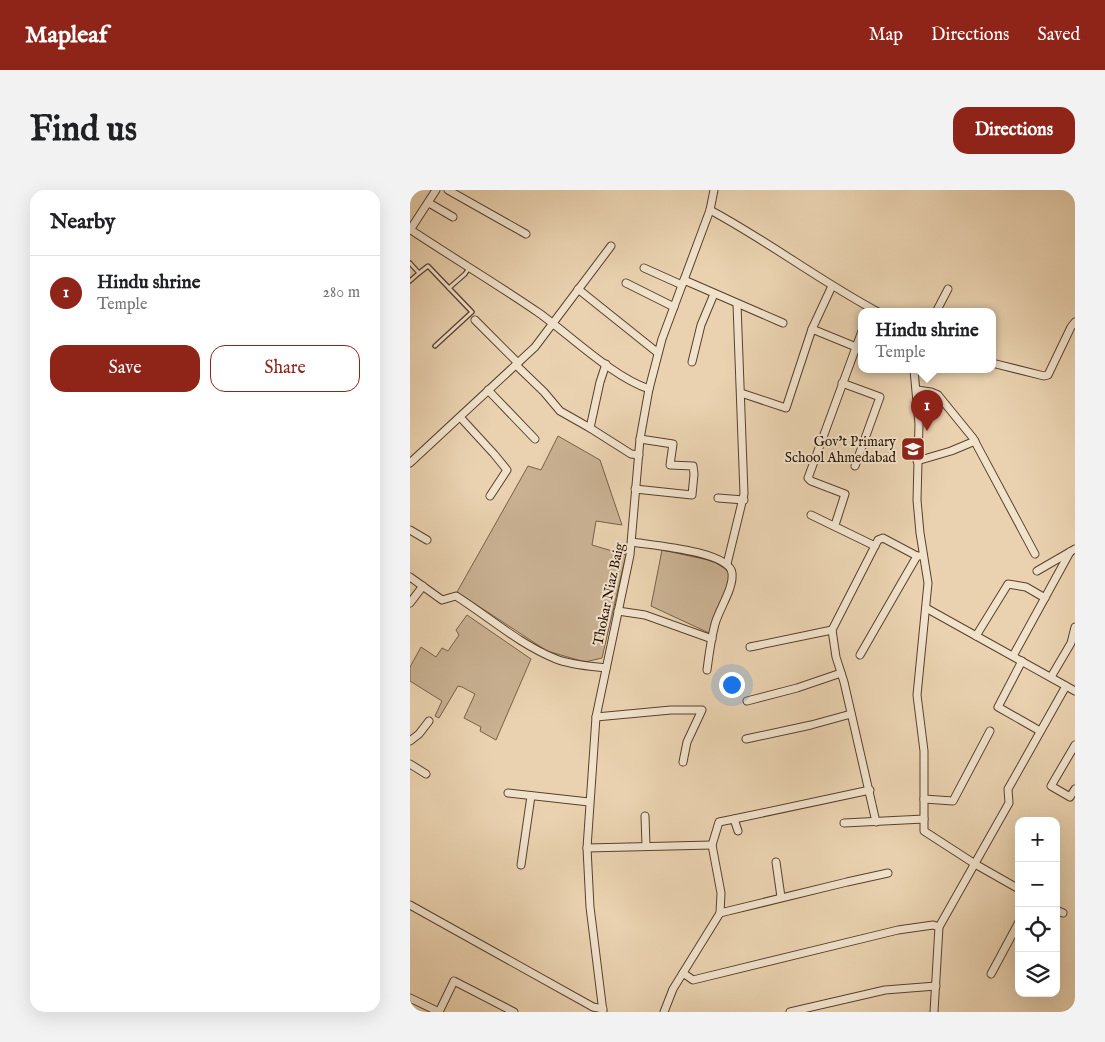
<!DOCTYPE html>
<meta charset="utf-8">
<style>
:root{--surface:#fff;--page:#f2f2f2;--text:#202124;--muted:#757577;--line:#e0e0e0;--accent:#8f2418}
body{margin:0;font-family:"IM FELL English",serif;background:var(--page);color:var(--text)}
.controls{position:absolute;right:15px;bottom:15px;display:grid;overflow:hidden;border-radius:10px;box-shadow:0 5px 20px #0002}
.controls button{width:45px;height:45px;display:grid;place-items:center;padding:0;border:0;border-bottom:1px solid var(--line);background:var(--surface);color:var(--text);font:25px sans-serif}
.you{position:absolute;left:321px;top:494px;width:18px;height:18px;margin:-12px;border:4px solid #fff;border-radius:50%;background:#1a73e8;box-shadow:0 0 0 8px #1a73e833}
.badge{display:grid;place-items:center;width:32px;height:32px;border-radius:50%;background:var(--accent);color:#fff;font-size:16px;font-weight:700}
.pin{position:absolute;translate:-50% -41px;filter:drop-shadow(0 1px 2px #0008)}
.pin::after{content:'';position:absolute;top:26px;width:18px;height:15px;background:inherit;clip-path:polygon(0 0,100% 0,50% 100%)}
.popup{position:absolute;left:448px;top:118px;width:138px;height:65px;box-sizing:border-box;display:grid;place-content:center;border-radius:10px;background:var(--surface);filter:drop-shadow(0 1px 4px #0005);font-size:16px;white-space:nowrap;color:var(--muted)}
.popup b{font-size:19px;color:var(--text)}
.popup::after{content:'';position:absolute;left:50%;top:100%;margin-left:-10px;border:10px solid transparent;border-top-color:var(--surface)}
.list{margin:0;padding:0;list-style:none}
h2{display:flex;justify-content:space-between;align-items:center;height:65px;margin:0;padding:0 20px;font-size:21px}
h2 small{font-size:16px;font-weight:400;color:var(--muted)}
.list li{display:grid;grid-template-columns:32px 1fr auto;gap:15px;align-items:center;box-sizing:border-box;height:75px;padding:0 20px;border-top:1px solid var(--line)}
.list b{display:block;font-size:19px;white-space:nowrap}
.list p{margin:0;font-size:16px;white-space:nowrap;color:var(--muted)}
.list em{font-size:16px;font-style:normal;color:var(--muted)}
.actions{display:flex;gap:10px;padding:15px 20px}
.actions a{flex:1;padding:11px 0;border:1px solid var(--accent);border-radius:15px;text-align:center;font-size:18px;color:var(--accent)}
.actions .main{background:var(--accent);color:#fff}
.icon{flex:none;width:28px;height:28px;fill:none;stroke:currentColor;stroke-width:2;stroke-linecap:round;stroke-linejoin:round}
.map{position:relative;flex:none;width:665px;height:822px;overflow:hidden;border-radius:15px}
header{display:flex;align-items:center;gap:30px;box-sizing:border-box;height:70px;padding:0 25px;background:var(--accent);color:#fff}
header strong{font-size:24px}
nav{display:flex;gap:28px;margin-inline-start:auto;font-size:18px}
.intro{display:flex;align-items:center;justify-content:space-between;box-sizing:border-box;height:120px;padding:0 30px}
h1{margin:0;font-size:35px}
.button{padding:12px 22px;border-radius:15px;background:var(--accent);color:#fff;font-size:18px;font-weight:700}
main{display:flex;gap:30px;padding:0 30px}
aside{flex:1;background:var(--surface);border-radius:15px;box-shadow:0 5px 20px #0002}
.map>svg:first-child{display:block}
.green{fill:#c9b192;stroke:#786049}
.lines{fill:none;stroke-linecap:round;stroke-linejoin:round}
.service-casing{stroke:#58402c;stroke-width:5.5}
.minor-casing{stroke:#58402c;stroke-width:9}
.service{stroke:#f1e2cc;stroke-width:3}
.minor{stroke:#f1e2cc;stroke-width:7}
.labels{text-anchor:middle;stroke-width:4;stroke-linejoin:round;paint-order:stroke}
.poi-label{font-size:14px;fill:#281000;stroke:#f1e2cc;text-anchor:end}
.street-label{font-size:14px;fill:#281000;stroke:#f1e2cc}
</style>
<header>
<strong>Mapleaf</strong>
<nav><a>Map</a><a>Directions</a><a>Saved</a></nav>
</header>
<div class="intro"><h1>Find us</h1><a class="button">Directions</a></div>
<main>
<aside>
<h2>Nearby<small></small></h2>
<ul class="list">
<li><span class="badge">1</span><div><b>Hindu shrine</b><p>Temple</p></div><em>280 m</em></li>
</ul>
<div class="actions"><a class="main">Save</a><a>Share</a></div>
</aside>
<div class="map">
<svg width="665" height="822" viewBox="0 0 665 822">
<rect width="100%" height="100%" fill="#ead2b0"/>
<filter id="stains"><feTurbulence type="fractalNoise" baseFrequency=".004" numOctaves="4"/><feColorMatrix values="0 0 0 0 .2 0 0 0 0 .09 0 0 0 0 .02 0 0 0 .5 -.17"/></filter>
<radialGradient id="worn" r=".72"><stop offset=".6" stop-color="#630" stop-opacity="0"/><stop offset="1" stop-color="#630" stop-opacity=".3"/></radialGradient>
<g class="green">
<polygon points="148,246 190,270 212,335 186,331 182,355 216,365 192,468 175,472 137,461 47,402 118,276 131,280"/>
<polygon points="252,360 303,371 320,382 320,394 299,443 241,416"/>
<polygon points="57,425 121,469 86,550 70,541 71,537 54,528 65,504 52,497 48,496 29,528 25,526 32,511 0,491 0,477 11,457 26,467 32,458 38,461 49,445 46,440"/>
</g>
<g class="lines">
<defs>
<g id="service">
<polyline points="0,73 9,83 0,91"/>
<polyline points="9,83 18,76 62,122 25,156"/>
<polyline points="39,98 55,84 59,78"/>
</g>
<g id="minor">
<polyline points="38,0 116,44"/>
<polyline points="19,13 43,27"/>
<path d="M300,20C358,51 410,91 468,122"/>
<polyline points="0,40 26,0"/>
<path d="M1,40C43,68 87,94 129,123C161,146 203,187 239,199"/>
<polyline points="234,78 272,95"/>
<polyline points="274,90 373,133"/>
<polyline points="216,93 264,117"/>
<polyline points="168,99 248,163"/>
<polyline points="526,122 538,99"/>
<polyline points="65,130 108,173"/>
<polyline points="402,139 422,96"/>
<polyline points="282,172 291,135 304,104"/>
<polyline points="582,173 634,186 638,185 661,137 665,132"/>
<polyline points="106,175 134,202 150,221 180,238 190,192 196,174"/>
<polyline points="504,180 509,234 507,310 510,343 518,393 507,505 514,561 514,641 565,674 609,699"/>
<polyline points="432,193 470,207 445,276"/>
<polyline points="78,200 125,249"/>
<polyline points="507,200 521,202 528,205 563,248 625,364"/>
<polyline points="331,203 376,218 402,139 446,157"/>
<polyline points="50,227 84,264 97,280 80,306"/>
<polyline points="180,238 221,264 229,265"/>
<polyline points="507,271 541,261 565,251"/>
<polyline points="0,273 125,157 201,56"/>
<polyline points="225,299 282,305 284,284 283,276 260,275 263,254 230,249"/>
<polyline points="308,308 334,310"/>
<polyline points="401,325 465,356"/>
<polyline points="425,335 435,304 401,291 398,288 452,141"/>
<polyline points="0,340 17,350"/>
<path d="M222,352C240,355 319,361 322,383C324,398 309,419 305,434C301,449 299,464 297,480"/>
<polyline points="317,374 334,304 327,114"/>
<polyline points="627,381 665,359"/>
<path d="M0,387L32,410L46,406C79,427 109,454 146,469C161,475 179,476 196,478"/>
<polyline points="0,413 13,396"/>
<polyline points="516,418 665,501"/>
<polyline points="208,421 235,425 302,449"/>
<polyline points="566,446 598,394 616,397 635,408"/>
<polyline points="340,457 422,440"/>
<polyline points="450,465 507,366 509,366"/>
<polyline points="603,466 660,362"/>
<polyline points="612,471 588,517 630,541"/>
<polyline points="641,487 661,453 665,437"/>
<polyline points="337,511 387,498 431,483"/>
<polyline points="186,527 261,520 292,520 277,552 273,572"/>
<polyline points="336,549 401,535 441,524"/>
<polyline points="0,551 9,544 19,531"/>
<polyline points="665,555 641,596 660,607 665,599"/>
<polyline points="0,574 16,584"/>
<polyline points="98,603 179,612"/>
<polyline points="514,609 543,611 580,541"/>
<polyline points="235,626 236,656"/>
<polyline points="324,629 460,600"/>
<polyline points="466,632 434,492 426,467 422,440 468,350 473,348 507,366"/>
<polyline points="434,633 514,629"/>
<polyline points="177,658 302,655"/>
<polyline points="366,672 371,707"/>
<polyline points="111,675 121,606"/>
<polyline points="0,715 183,817 193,819"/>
<polyline points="646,720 653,723"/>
<polyline points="310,723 437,692 478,683"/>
<polyline points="273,783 283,790 488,740 523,735 529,737"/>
<polyline points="581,784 609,732"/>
<polyline points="0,808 29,822"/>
<polyline points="29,822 44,791 104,822"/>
<polyline points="193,822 180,717 177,658 186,527 220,365 230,249 239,199 252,149 300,20 304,0"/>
<polyline points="254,822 263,799 310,723 311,703 302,655 309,632 324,629 328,641"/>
<polyline points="380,822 475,800 526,796"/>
<polyline points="524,822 529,737 599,613 598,599 602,592 656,496"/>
</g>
</defs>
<use href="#service" class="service-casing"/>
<use href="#minor" class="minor-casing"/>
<use href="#service" class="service"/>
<use href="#minor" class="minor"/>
</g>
<defs>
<symbol id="school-square" viewBox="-11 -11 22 22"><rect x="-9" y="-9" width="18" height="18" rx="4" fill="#8f2418" stroke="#f1e2cc"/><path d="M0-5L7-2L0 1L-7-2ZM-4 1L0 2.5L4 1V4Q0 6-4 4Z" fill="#fff"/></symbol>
</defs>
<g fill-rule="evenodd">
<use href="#school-square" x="489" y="245" width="28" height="28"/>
</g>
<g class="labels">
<g class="poi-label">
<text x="486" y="256">Gov't Primary<tspan x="486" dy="16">School Ahmedabad</tspan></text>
</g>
<g class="street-label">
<text transform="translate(198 404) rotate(-78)" y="5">Thokar Niaz Baig</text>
</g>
</g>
<rect width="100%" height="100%" filter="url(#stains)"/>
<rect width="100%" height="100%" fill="url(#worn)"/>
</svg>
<div class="controls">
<button>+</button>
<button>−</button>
<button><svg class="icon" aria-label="locate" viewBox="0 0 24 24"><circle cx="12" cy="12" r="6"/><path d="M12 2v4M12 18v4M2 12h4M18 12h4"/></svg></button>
<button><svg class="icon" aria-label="layers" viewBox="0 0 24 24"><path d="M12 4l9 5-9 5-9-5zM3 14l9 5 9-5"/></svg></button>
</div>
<div class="you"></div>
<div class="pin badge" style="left:517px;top:241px">1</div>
<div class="popup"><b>Hindu shrine</b>Temple</div>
</div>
</main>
